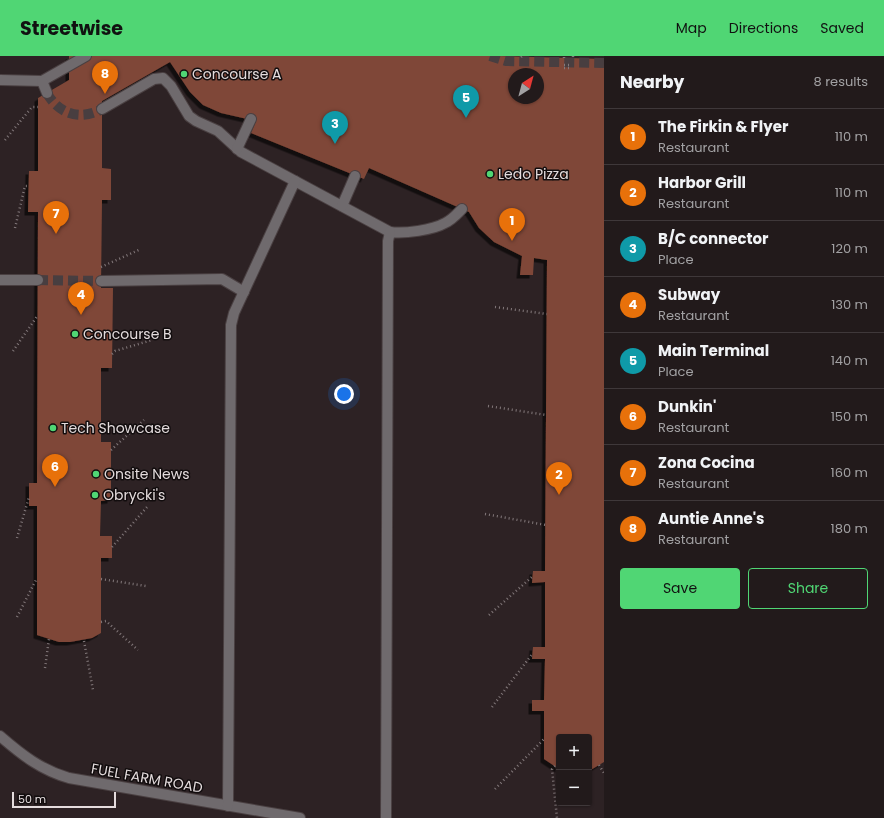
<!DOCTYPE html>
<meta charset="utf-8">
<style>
:root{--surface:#221a1b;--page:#2e2728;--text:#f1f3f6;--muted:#a2a1a3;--line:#3f383a;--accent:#50d674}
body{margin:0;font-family:Poppins,sans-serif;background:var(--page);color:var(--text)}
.controls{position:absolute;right:12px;bottom:12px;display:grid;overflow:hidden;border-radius:4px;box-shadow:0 1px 3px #0004}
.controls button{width:36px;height:36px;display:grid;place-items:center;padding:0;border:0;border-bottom:1px solid var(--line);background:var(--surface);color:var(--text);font:20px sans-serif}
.compass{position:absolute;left:508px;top:12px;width:36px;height:36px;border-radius:50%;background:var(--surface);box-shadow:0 1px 3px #0004;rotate:36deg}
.scale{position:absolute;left:12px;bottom:10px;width:104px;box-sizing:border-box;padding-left:4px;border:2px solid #e4dcdd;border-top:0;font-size:11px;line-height:14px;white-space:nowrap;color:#e4dcdd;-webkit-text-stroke:3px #120d0e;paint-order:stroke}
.you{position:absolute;left:344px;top:338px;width:14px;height:14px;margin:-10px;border:3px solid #fff;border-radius:50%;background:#1a73e8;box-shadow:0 0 0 6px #1a73e833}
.badge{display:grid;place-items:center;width:26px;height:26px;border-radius:50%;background:var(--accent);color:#fff;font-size:13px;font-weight:700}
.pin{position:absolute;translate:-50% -33px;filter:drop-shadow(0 1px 2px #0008)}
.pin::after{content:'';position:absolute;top:21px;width:14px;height:12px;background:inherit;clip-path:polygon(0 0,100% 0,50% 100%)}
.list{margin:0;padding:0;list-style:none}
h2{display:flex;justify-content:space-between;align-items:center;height:52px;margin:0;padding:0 16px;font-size:17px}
h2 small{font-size:13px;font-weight:400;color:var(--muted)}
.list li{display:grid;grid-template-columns:26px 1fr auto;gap:12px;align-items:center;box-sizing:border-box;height:56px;padding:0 16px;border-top:1px solid var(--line)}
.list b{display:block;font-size:15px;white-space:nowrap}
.list p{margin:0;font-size:13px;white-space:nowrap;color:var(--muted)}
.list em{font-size:13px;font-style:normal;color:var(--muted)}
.actions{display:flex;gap:8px;padding:12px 16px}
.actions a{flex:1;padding:9px 0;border:1px solid var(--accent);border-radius:4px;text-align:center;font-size:14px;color:var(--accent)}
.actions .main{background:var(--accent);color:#111}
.map{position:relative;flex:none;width:604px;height:762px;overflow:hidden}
header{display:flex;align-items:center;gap:24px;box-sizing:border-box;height:56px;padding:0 20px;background:var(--accent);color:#111}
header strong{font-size:19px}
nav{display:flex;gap:22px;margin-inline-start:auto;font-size:14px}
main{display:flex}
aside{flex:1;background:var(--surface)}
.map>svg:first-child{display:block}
.building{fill:#7f4737;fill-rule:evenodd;filter:url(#shadow)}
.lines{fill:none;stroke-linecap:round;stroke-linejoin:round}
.minor-tunnel{stroke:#483e40;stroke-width:10;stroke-dasharray:10 5;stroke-linecap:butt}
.minor-casing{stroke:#4a4042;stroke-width:12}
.path{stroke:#83797b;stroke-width:2.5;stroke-dasharray:1 3;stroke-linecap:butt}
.minor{stroke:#6f6a6d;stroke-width:10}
.poi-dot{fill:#50d674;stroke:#120d0e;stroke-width:1.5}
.labels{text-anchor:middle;stroke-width:3;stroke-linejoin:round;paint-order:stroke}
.poi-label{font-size:14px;fill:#e4dcdd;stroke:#120d0e;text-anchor:start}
.street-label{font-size:14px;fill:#e4dcdd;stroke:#120d0e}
</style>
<header>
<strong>Streetwise</strong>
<nav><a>Map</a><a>Directions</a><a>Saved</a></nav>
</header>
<main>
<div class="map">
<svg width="604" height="762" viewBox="0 0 604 762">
<defs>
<filter id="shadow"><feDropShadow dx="-3.5" dy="3.5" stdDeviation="0" flood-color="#0009"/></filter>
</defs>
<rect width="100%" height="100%" fill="#2d2224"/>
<path class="building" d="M69,0H499L604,3V706L589,715V681H559V713L544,703V655H532V644H544L545,603H532L533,591H545V526L532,527L533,515H545L547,204L534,202L533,219H520L522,200L494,186L479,172L469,156L369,112L364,123L251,77L256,65L221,57L203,49L190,36L170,6L102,45V112L111,113V144H102L101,232H113L112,312H101V386H111V444L101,445L100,480H112V502H101V577L92,582L70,586H59L37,579V450H29V427H37L38,156H28L29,115H38V42L69,24ZM514,18H538V42H514Z"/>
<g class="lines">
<g class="minor-tunnel">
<polyline points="490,0 506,5 604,7"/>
<path d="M47,37C58,58 81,65 102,53"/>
<polyline points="38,224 101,225"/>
</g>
<defs>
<g id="minor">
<polyline points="0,24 42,25 86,0"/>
<polyline points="42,25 47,37"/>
<path d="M102,53L154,23L163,22L171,30L189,60L196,65L218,75L241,96L390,176C404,178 433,174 445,167C452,164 457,158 462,153"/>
<polyline points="237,93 251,63"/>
<polyline points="342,150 355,120"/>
<polyline points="0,224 38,224"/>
<polyline points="101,225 222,223 244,236"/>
<path d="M0,680C22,699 41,714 69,722L300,762"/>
<polyline points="228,750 231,269 234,257 295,125"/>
<polyline points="386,762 388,185 390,176"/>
</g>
</defs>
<use href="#minor" class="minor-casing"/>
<g class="path">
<polyline points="573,0 573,2"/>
<polyline points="521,1 522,0"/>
<polyline points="564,2 564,0"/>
<polyline points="564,9 570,9"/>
<polyline points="564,12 570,12"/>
<polyline points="5,84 32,51 38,51"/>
<polyline points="15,172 25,130 29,130"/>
<polyline points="101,211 141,193"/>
<polyline points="495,251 547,258"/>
<polyline points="13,295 38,259"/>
<polyline points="112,298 115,295 152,284"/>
<polyline points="488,350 546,359"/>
<polyline points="111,394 144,364"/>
<polyline points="485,458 546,469"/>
<polyline points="17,482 29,441"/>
<polyline points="112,491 148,450"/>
<polyline points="101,523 146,530"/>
<polyline points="489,559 533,520"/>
<polyline points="17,561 37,522"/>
<polyline points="101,566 106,565 138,594"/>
<polyline points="84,585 93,634"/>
<polyline points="45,612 49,583"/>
<polyline points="492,651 533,597"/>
<polyline points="599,709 604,717"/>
<polyline points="555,710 552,713 557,762"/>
<polyline points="495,733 544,683"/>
</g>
<use href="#minor" class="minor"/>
</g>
<g class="poi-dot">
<circle cx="184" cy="18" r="4"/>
<circle cx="490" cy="118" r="4"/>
<circle cx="75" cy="278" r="4"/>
<circle cx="53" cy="372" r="4"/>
<circle cx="96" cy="418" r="4"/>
<circle cx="95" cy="439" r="4"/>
</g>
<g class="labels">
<g class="poi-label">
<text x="192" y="23">Concourse A</text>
<text x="498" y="123">Ledo Pizza</text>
<text x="83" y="283">Concourse B</text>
<text x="61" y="377">Tech Showcase</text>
<text x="104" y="423">Onsite News</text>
<text x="103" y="444">Obrycki's</text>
</g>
<g class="street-label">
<text transform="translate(147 722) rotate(10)" y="5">FUEL FARM ROAD</text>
</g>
</g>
</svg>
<div class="controls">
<button>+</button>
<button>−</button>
</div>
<svg class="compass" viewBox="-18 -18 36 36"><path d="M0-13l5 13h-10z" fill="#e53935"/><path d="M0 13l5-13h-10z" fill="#a2a1a3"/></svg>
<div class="scale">50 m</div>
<div class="you"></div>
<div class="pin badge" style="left:512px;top:185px;background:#e8710a">1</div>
<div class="pin badge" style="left:559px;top:439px;background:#e8710a">2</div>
<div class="pin badge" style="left:335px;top:88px;background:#0f9aa8">3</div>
<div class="pin badge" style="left:81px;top:259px;background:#e8710a">4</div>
<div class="pin badge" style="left:466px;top:62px;background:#0f9aa8">5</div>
<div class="pin badge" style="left:55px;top:431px;background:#e8710a">6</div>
<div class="pin badge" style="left:56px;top:178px;background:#e8710a">7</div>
<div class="pin badge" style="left:105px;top:38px;background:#e8710a">8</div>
</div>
<aside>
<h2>Nearby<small>8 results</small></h2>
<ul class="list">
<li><span class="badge" style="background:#e8710a">1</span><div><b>The Firkin &amp; Flyer</b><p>Restaurant</p></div><em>110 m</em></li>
<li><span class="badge" style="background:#e8710a">2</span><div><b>Harbor Grill</b><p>Restaurant</p></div><em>110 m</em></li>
<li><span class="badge" style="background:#0f9aa8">3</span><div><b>B/C connector</b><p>Place</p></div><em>120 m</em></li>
<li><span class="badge" style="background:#e8710a">4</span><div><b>Subway</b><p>Restaurant</p></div><em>130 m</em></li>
<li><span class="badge" style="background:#0f9aa8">5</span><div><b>Main Terminal</b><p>Place</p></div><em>140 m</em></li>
<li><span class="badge" style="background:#e8710a">6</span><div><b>Dunkin'</b><p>Restaurant</p></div><em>150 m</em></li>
<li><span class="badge" style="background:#e8710a">7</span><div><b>Zona Cocina</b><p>Restaurant</p></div><em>160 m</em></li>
<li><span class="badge" style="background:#e8710a">8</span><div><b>Auntie Anne's</b><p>Restaurant</p></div><em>180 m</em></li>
</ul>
<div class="actions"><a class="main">Save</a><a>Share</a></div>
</aside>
</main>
